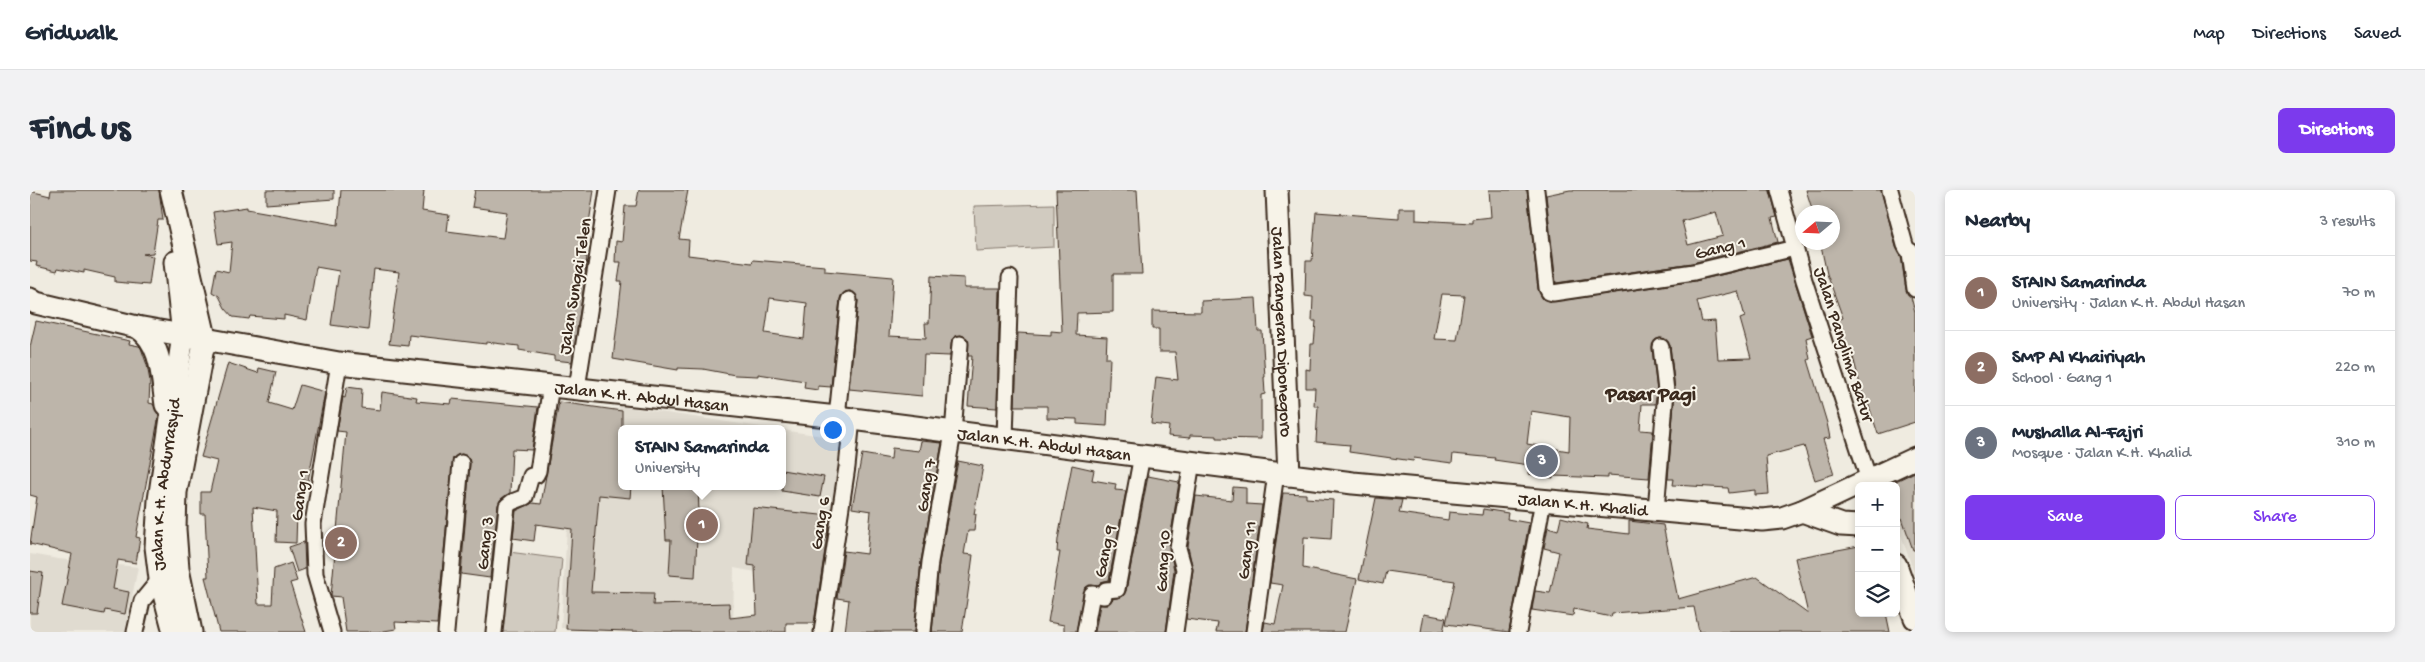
<!DOCTYPE html>
<meta charset="utf-8">
<style>
:root{--surface:#fff;--page:#f2f2f3;--text:#1f2937;--muted:#747a83;--line:#e0e1e3;--accent:#7c3aed}
body{margin:0;font-family:"Gochi Hand",sans-serif;background:var(--page);color:var(--text)}
.controls{position:absolute;right:15px;bottom:15px;display:grid;overflow:hidden;border-radius:8px;box-shadow:0 2px 8px #0003}
.controls button{width:45px;height:45px;display:grid;place-items:center;padding:0;border:0;border-bottom:1px solid var(--line);background:var(--surface);color:var(--text);font:25px sans-serif}
.compass{position:absolute;left:1765px;top:15px;width:45px;height:45px;border-radius:50%;background:var(--surface);box-shadow:0 2px 8px #0003;rotate:251deg}
.you{position:absolute;left:802px;top:239px;width:18px;height:18px;margin:-12px;border:4px solid #fff;border-radius:50%;background:#1a73e8;box-shadow:0 0 0 8px #1a73e833}
.badge{display:grid;place-items:center;width:32px;height:32px;border-radius:50%;background:var(--accent);color:#fff;font-size:16px;font-weight:700}
.pin{position:absolute;translate:-50% -50%;border:2px solid #fff;box-shadow:0 1px 5px #0006}
.popup{position:absolute;left:588px;top:235px;width:168px;height:65px;box-sizing:border-box;display:grid;place-content:center;border-radius:8px;background:var(--surface);filter:drop-shadow(0 1px 4px #0005);font-size:16px;white-space:nowrap;color:var(--muted)}
.popup b{font-size:19px;color:var(--text)}
.popup::after{content:'';position:absolute;left:50%;top:100%;margin-left:-10px;border:10px solid transparent;border-top-color:var(--surface)}
.list{margin:0;padding:0;list-style:none}
h2{display:flex;justify-content:space-between;align-items:center;height:65px;margin:0;padding:0 20px;font-size:21px}
h2 small{font-size:16px;font-weight:400;color:var(--muted)}
.list li{display:grid;grid-template-columns:32px 1fr auto;gap:15px;align-items:center;box-sizing:border-box;height:75px;padding:0 20px;border-top:1px solid var(--line)}
.list b{display:block;font-size:19px;white-space:nowrap}
.list p{margin:0;font-size:16px;white-space:nowrap;color:var(--muted)}
.list em{font-size:16px;font-style:normal;color:var(--muted)}
.actions{display:flex;gap:10px;padding:15px 20px}
.actions a{flex:1;padding:11px 0;border:1px solid var(--accent);border-radius:8px;text-align:center;font-size:18px;color:var(--accent)}
.actions .main{background:var(--accent);color:#fff}
.icon{flex:none;width:28px;height:28px;fill:none;stroke:currentColor;stroke-width:2;stroke-linecap:round;stroke-linejoin:round}
.map{position:relative;flex:none;width:1885px;height:442px;overflow:hidden;border-radius:8px}
header{display:flex;align-items:center;gap:30px;box-sizing:border-box;height:70px;padding:0 25px;background:var(--surface);border-bottom:1px solid var(--line)}
header strong{font-size:24px}
nav{display:flex;gap:28px;margin-inline-start:auto;font-size:18px}
.intro{display:flex;align-items:center;justify-content:space-between;box-sizing:border-box;height:120px;padding:0 30px}
h1{margin:0;font-size:35px}
.button{padding:12px 22px;border-radius:8px;background:var(--accent);color:#fff;font-size:18px;font-weight:700}
main{display:flex;gap:30px;padding:0 30px}
aside{flex:1;background:var(--surface);border-radius:8px;box-shadow:0 2px 8px #0003}
.map>svg:first-child{display:block}
.built{fill:#e0dbd0}
.green{fill:#d1cbc0;stroke:#867a6f}
.building{fill:#bdb5aa;stroke:#3b2a1e;fill-rule:evenodd}
.lines{fill:none;stroke-linecap:round;stroke-linejoin:round}
.street-casing{stroke:#3b2a1e;stroke-width:19}
.secondary-casing{stroke:#3b2a1e;stroke-width:25}
.street{stroke:#f7f3e8;stroke-width:15}
.secondary{stroke:#f7f3e8;stroke-width:21}
.labels{text-anchor:middle;stroke-width:4;stroke-linejoin:round;paint-order:stroke}
.street-label{font-size:18px;fill:#3b2a1e;stroke:#f7f3e8}
.quarter-label{font-size:20px;font-weight:bold;fill:#3b2a1e;stroke:#f7f3e8}
</style>
<header>
<strong>Gridwalk</strong>
<nav><a>Map</a><a>Directions</a><a>Saved</a></nav>
</header>
<div class="intro"><h1>Find us</h1><a class="button">Directions</a></div>
<main>
<div class="map">
<svg width="1885" height="442" viewBox="0 0 1885 442">
<rect width="100%" height="100%" fill="#efebe0"/>
<filter id="ink" filterUnits="userSpaceOnUse"><feTurbulence type="fractalNoise" baseFrequency=".02" numOctaves="2"/><feDisplacementMap in="SourceGraphic" scale="10" xChannelSelector="R" yChannelSelector="G"/><feConvolveMatrix kernelMatrix="1 2 1 2 8 2 1 2 1" color-interpolation-filters="sRGB"/></filter>
<g filter="url(#ink)">
<g class="built">
<polygon points="589,216 745,239 592,239 592,296 752,296 752,240 820,250 798,395 704,378 703,442 598,442 531,438 540,288 579,292"/>
<polygon points="1885,326 1885,386 1867,333"/>
<polygon points="0,364 28,369 108,377 95,442 0,442"/>
</g>
<g class="green">
<polygon points="1024,14 1024,57 946,61 944,16"/>
<polygon points="479,362 532,369 525,442 471,442"/>
</g>
<g class="building">
<polygon points="21,0 129,0 133,30 128,30 123,63 113,64 123,66 119,95 85,92 85,87 54,80 54,83 28,78 27,81 6,76 7,72 0,71 0,1 20,6"/>
<polygon points="236,0 304,0 304,9 236,14"/>
<polygon points="311,0 394,0 392,21 419,25 417,41 473,48 477,22 442,17 445,0 564,0 554,66 557,67 554,96 542,172 524,170 524,166 489,160 489,156 456,152 456,154 379,145 378,156 359,154 369,82 344,79 338,140 301,135 309,81 286,77 277,130 254,125 254,129 220,126 219,129 203,127 195,118 189,106 182,102 186,79 199,82 202,52 188,54 183,22 217,17 217,19 308,35"/>
<path d="M609,0H658L649,49L659,50L658,65L722,73L723,70L795,76V81L863,87L859,146L896,148L895,133H899L901,86L934,88V98H970L967,218L938,216L942,166H938V150L931,145L922,149L920,166L894,165L892,206L819,199L828,111L827,106L820,101L815,102L810,109L801,197L788,196V200L774,198L775,191L728,184V186L705,185L673,179L648,178V180L583,169L592,91H588L591,72H585L586,51L592,52L595,16H606ZM740,108L777,113L774,149L735,143Z"/>
<polygon points="1026,0 1107,0 1112,84 1083,84 1083,122 1047,123 1046,145 1077,147 1076,168 1080,168 1077,236 1047,234 1047,229 1017,228 1017,216 985,216 988,143 1021,145 1021,141 1032,142"/>
<path d="M1459,0H1497L1508,99L1513,109L1521,112L1665,91L1758,69L1782,146L1776,148L1780,169L1778,170L1797,233L1800,248L1793,249L1804,284L1785,290L1774,256L1736,266L1739,304L1725,305V300L1699,303L1698,298L1643,295L1644,289H1638L1645,200L1640,155L1635,149L1630,148L1625,150L1622,158L1627,201L1625,214H1612L1610,240L1623,241L1619,288L1578,285V288L1523,286V288L1498,284L1499,275L1464,270L1465,268L1423,264L1422,273L1384,268L1383,271L1319,262L1320,255L1286,252L1288,216H1284L1285,198H1276V179L1280,180L1281,154H1284L1286,131H1282L1283,107L1275,106L1276,71H1282L1286,22L1369,28V18H1386V30L1442,33V29L1461,27ZM1708,101L1715,127L1710,129L1721,168L1688,169L1685,131L1672,132L1667,111ZM1412,104L1434,105L1427,150L1404,149ZM1501,221L1540,227L1539,261L1497,254Z"/>
<path d="M1540,0H1740L1747,27L1742,28L1748,52L1662,73L1526,93L1516,5ZM1686,22L1693,46L1658,55L1652,31Z"/>
<polygon points="1776,0 1851,0 1866,57 1871,66 1876,100 1881,107 1885,122 1885,232 1848,244 1838,213 1835,214 1821,159 1813,162 1809,148 1812,147 1807,130 1813,128 1797,84 1790,52 1802,52 1802,22 1783,22"/>
<polygon points="1226,108 1228,141 1232,141 1235,187 1234,187 1235,204 1231,205 1231,249 1187,248 1187,246 1160,245 1160,248 1138,246 1139,236 1121,234 1126,187 1148,190 1145,162 1129,162 1129,139 1122,139 1122,121 1171,122 1171,111"/>
<polygon points="6,131 100,151 99,154 109,156 111,158 117,175 120,191 119,213 123,214 129,225 106,347 110,348 106,373 88,370 83,399 99,402 95,424 75,420 74,424 32,416 42,364 0,354 7,307 0,305 0,157"/>
<polygon points="198,173 228,183 229,178 246,182 239,213 262,220 270,195 295,202 278,291 272,289 267,321 266,353 246,352 247,321 223,317 228,414 242,414 244,379 261,373 267,391 260,393 276,442 189,442 175,387 178,387 175,324 171,324 171,302 180,302 187,271 171,267"/>
<polygon points="317,197 332,199 331,218 350,220 352,202 387,207 386,211 421,214 422,209 508,217 502,260 482,259 480,303 471,309 468,315 460,388 431,384 440,273 439,269 432,264 423,268 407,434 365,432 366,439 348,442 316,442 311,407 301,406 316,242 307,241 313,207 315,208"/>
<polygon points="529,212 592,221 592,296 601,296 600,308 569,305 561,402 624,403 623,415 699,413 700,428 727,425 725,376 718,375 723,318 800,326 784,433 756,433 756,442 630,442 536,439 542,339 506,334 504,351 483,348 486,321 502,313 511,314"/>
<polygon points="891,251 912,253 891,371 884,442 815,442 819,410 807,408 814,361 837,364 841,321 822,318 832,264 861,269 862,258 889,261"/>
<polygon points="928,271 953,276 944,324 946,324 944,341 938,341 934,364 943,365 937,410 932,442 902,442 909,373"/>
<polygon points="1042,275 1064,280 1062,290 1086,294 1085,300 1096,301 1079,390 1071,392 1068,396 1059,395 1055,398 1046,442 1034,442 1034,435 1018,432 1030,362 1027,362 1028,349"/>
<polygon points="752,280 794,287 790,307 752,301"/>
<polygon points="1885,282 1885,360 1883,360 1872,328 1869,329 1866,321 1866,291"/>
<polygon points="1118,286 1149,292 1139,356 1144,380 1136,442 1065,442 1070,415 1077,415 1083,409 1093,406 1096,401"/>
<polygon points="633,296 668,296 670,349 667,349 665,387 639,385 641,350 636,350"/>
<polygon points="1203,297 1216,298 1216,314 1232,315 1215,442 1186,442 1188,433 1156,429 1163,380 1158,357 1166,306 1202,310"/>
<polygon points="1253,303 1276,304 1276,308 1303,310 1301,349 1274,347 1273,378 1327,389 1315,442 1233,442 1235,432 1245,434 1253,395 1240,393"/>
<polygon points="1346,308 1372,310 1369,323 1418,330 1419,322 1452,325 1453,319 1478,323 1477,329 1499,333 1479,442 1416,434 1425,391 1356,381 1353,394 1329,389"/>
<polygon points="1531,327 1558,334 1557,339 1599,344 1599,331 1633,335 1648,409 1727,387 1778,424 1765,368 1829,356 1829,423 1856,423 1860,442 1669,442 1664,417 1582,423 1581,427 1544,419 1543,426 1502,420 1505,401 1520,403 1529,362 1514,358 1518,337 1528,340"/>
<polygon points="274,352 275,379 267,382 259,357"/>
<polygon points="0,381 13,383 7,423 0,423"/>
<polygon points="1394,424 1416,428 1413,442 1391,442"/>
</g>
<g class="lines">
<defs>
<g id="street">
<polyline points="1506,0 1517,98 1519,102 1523,103 1664,82 1765,58"/>
<polyline points="1749,0 1774,90 1839,290"/>
<polyline points="1860,0 1875,55 1877,59 1885,64"/>
<polyline points="1880,63 1885,99"/>
<polyline points="547,198 578,0"/>
<polyline points="807,227 819,110"/>
<polyline points="975,248 980,88"/>
<polyline points="1626,320 1636,201 1631,157"/>
<polyline points="105,442 112,411 130,389"/>
<polyline points="302,442 285,384 283,334 309,173"/>
<polyline points="416,442 431,273"/>
<polyline points="464,442 477,316 482,312 495,307 501,286 506,285 508,281 521,195"/>
<polyline points="792,442 817,277 822,229"/>
<polyline points="893,442 900,372 923,243 930,154"/>
<polyline points="1055,442 1062,404 1074,406 1076,400 1087,399 1112,265"/>
<polyline points="1145,442 1154,379 1148,358 1162,272"/>
<polyline points="1224,442 1246,283"/>
<polyline points="1488,442 1513,311"/>
</g>
<g id="secondary">
<polyline points="141,0 175,147 146,302 145,339 148,379 161,442"/>
<path id="s1" d="M1247,0L1259,285"/>
<path id="s2" d="M0,109L6,113L107,137L309,173L807,227L1323,293L1732,330L1752,328L1772,321L1885,268"/>
<path d="M107,137C132,152 132,188 136,215"/>
<polyline points="1772,321 1811,335 1829,336"/>
<polyline points="1866,375 1885,428"/>
<path id="s3" d="M144,442L130,389L126,357L129,310L153,145L145,72"/>
</g>
</defs>
<use href="#street" class="street-casing"/>
<use href="#secondary" class="secondary-casing"/>
<use href="#street" class="street"/>
<use href="#secondary" class="secondary"/>
</g>
</g>
<g class="labels">
<g class="street-label">
<text transform="translate(1690 57) rotate(-13)" y="6">Gang 1</text>
<text transform="translate(544 96) rotate(-81)" y="6">Jalan Sungai Telen</text>
<text dy="6" stroke="none"><textPath href="#s1" startOffset="142">Jalan Pangeran Diponegoro</textPath></text>
<text transform="translate(1815 154) rotate(72)" y="6">Jalan Panglima Batur</text>
<text dy="6" stroke="none"><textPath href="#s2" startOffset="621">Jalan K.H. Abdul Hasan</textPath></text>
<text dy="6" stroke="none"><textPath href="#s2" startOffset="1026">Jalan K.H. Abdul Hasan</textPath></text>
<text dy="6" stroke="none"><textPath href="#s3" startOffset="150">Jalan K.H. Abdurrasyid</textPath></text>
<text transform="translate(895 295) rotate(-81)" y="6">Gang 7</text>
<text transform="translate(269 305) rotate(-82)" y="6">Gang 1</text>
<text dy="6" stroke="none"><textPath href="#s2" startOffset="1568">Jalan K.H. Khalid</textPath></text>
<text transform="translate(789 333) rotate(-81)" y="6">Gang 6</text>
<text transform="translate(454 353) rotate(-84)" y="6">Gang 3</text>
<text transform="translate(1216 360) rotate(-82)" y="6">Gang 11</text>
<text transform="translate(1074 361) rotate(-78)" y="6">Gang 9</text>
<text transform="translate(1132 371) rotate(-87)" y="6">Gang 10</text>
</g>
<g class="quarter-label">
<text x="1621" y="210">Pasar Pagi</text>
</g>
</g>
</svg>
<div class="controls">
<button>+</button>
<button>−</button>
<button><svg class="icon" aria-label="layers" viewBox="0 0 24 24"><path d="M12 4l9 5-9 5-9-5zM3 14l9 5 9-5"/></svg></button>
</div>
<svg class="compass" viewBox="-18 -18 36 36"><path d="M0-13l5 13h-10z" fill="#e53935"/><path d="M0 13l5-13h-10z" fill="#747a83"/></svg>
<div class="you"></div>
<div class="pin badge" style="left:672px;top:335px;background:#8d6e63">1</div>
<div class="popup"><b>STAIN Samarinda</b>University</div>
<div class="pin badge" style="left:311px;top:353px;background:#8d6e63">2</div>
<div class="pin badge" style="left:1512px;top:271px;background:#6b7280">3</div>
</div>
<aside>
<h2>Nearby<small>3 results</small></h2>
<ul class="list">
<li><span class="badge" style="background:#8d6e63">1</span><div><b>STAIN Samarinda</b><p>University · Jalan K.H. Abdul Hasan</p></div><em>70 m</em></li>
<li><span class="badge" style="background:#8d6e63">2</span><div><b>SMP Al Khairiyah</b><p>School · Gang 1</p></div><em>220 m</em></li>
<li><span class="badge" style="background:#6b7280">3</span><div><b>Mushalla Al-Fajri</b><p>Mosque · Jalan K.H. Khalid</p></div><em>310 m</em></li>
</ul>
<div class="actions"><a class="main">Save</a><a>Share</a></div>
</aside>
</main>
